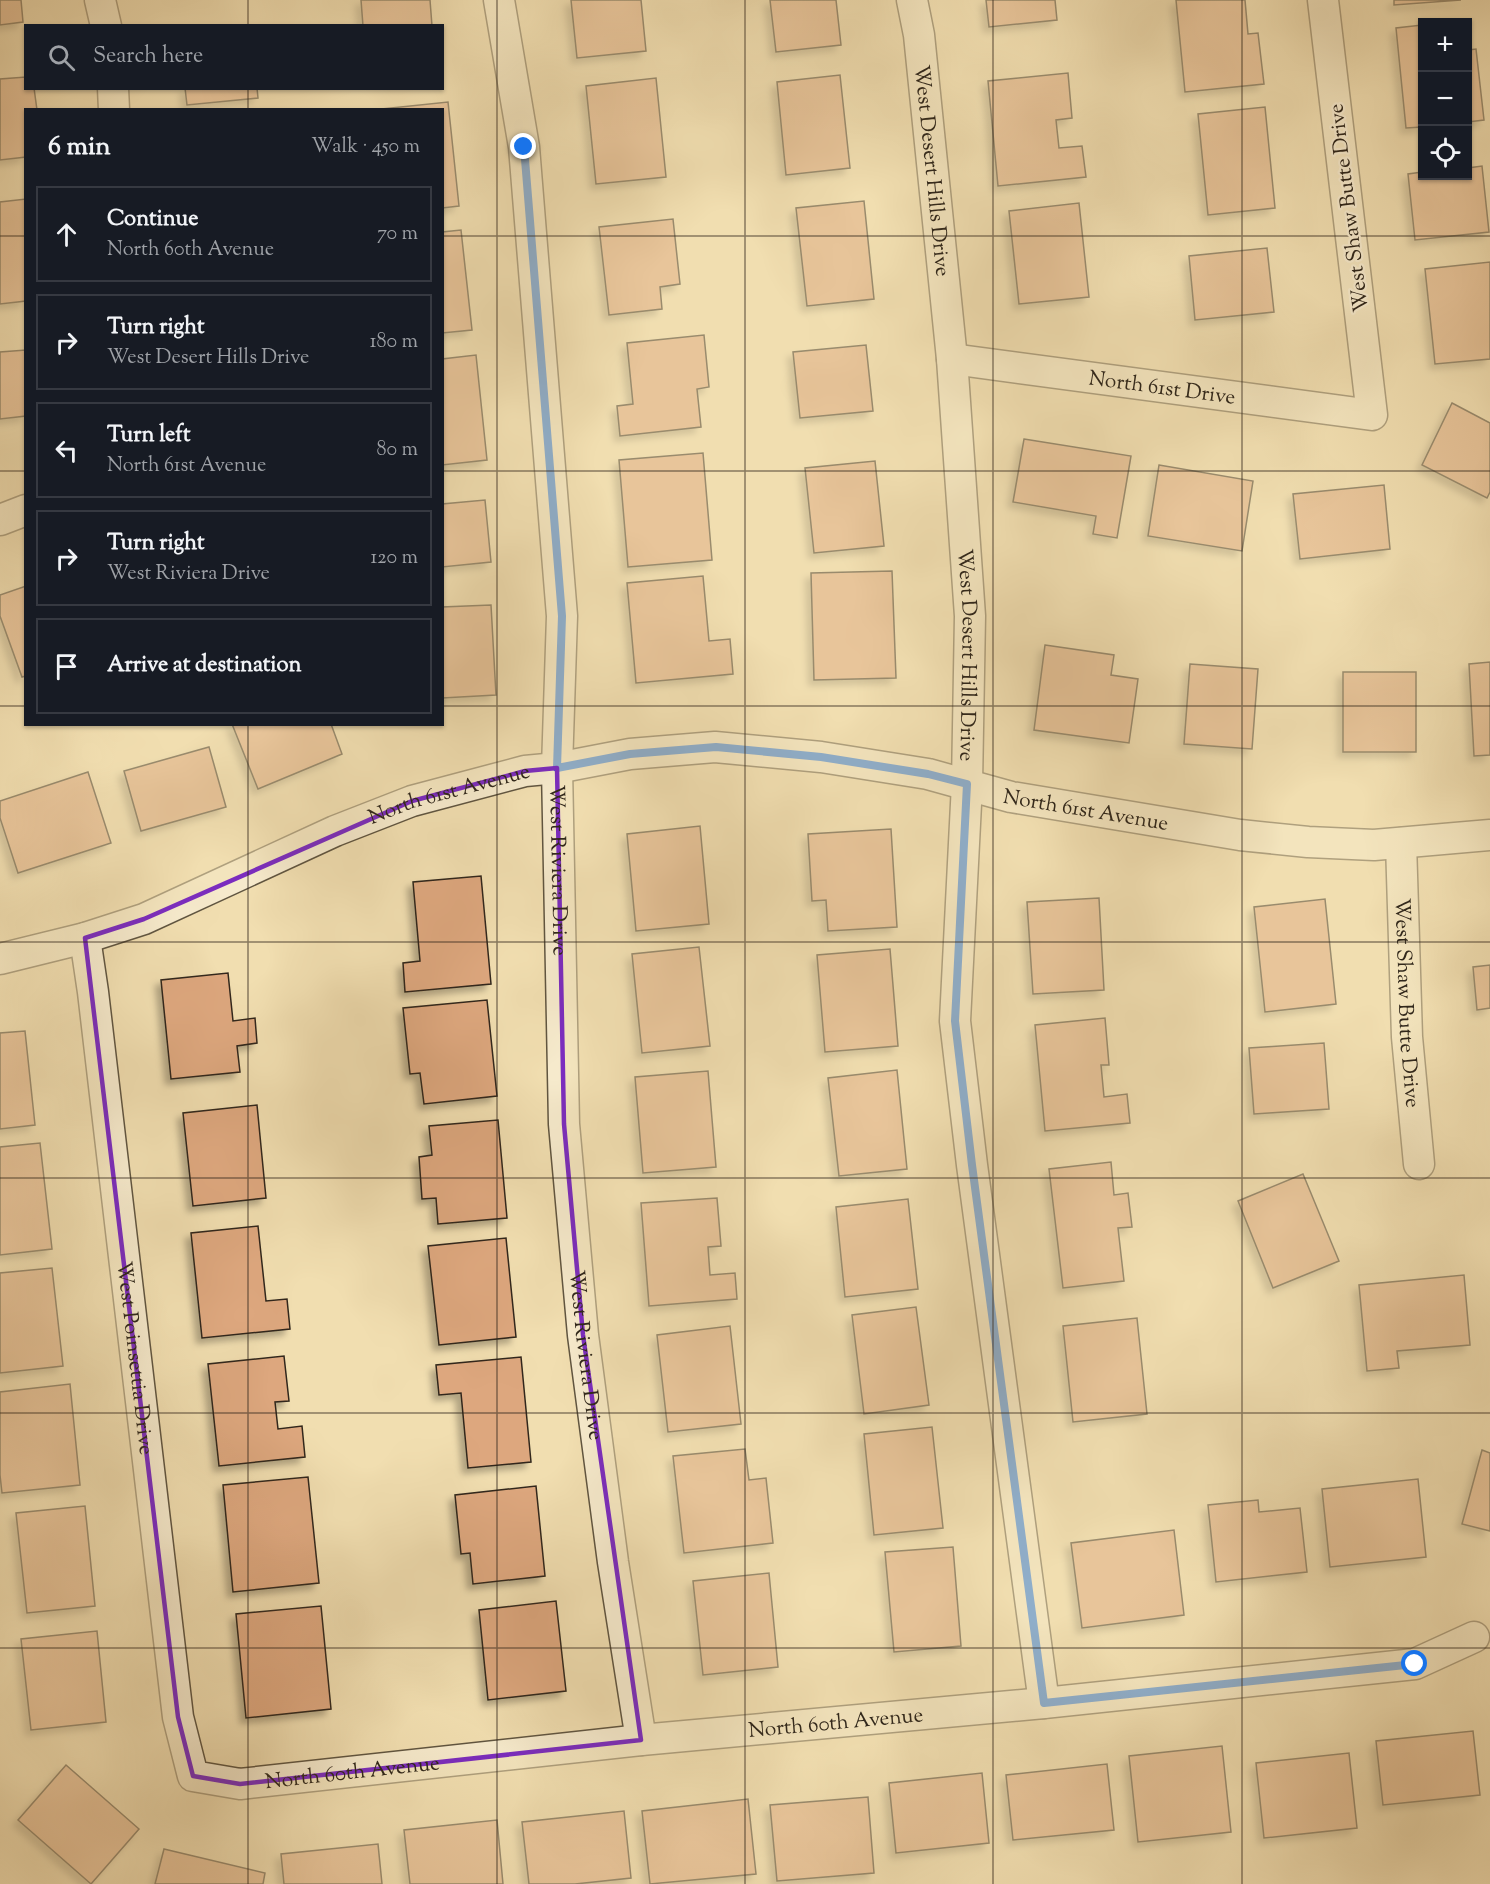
<!DOCTYPE html>
<meta charset="utf-8">
<style>
:root{--surface:#171b24;--page:#242831;--text:#f1f3f6;--muted:#9ea1a6;--line:#363941}
body{margin:0;font-family:"Sorts Mill Goudy",serif;background:var(--page);color:var(--text)}
.controls{position:absolute;right:18px;top:18px;display:grid;overflow:hidden;border-radius:0px;box-shadow:0 2px 4px #0004}
.controls button{width:54px;height:54px;display:grid;place-items:center;padding:0;border:0;border-bottom:2px solid var(--line);background:var(--surface);color:var(--text);font:30px sans-serif}
.stop{position:absolute;width:18px;height:18px;margin:-14px;border:4px solid #1a73e8;border-radius:50%;background:#fff}
.stop.end{background:#1a73e8;border-color:#fff;box-shadow:0 2px 6px #0008}
.list{margin:0;padding:0;list-style:none}
h2{display:flex;justify-content:space-between;align-items:center;height:78px;margin:0;padding:0 24px;font-size:26px}
h2 small{font-size:20px;font-weight:400;color:var(--muted)}
.list li{display:grid;grid-template-columns:39px 1fr auto;gap:18px;align-items:center;box-sizing:border-box;height:96px;margin:0 12px 12px;padding:0 12px;border:2px solid var(--line);border-radius:0px}
.list b{display:block;font-size:22px;white-space:nowrap}
.list p{margin:0;font-size:20px;white-space:nowrap;color:var(--muted)}
.list em{font-size:20px;font-style:normal;color:var(--muted)}
.icon{flex:none;width:33px;height:33px;fill:none;stroke:currentColor;stroke-width:2;stroke-linecap:round;stroke-linejoin:round}
.map{position:relative;flex:none;width:1490px;height:1884px;overflow:hidden}
.search{position:absolute;background:var(--surface);box-shadow:0 2px 4px #0004;left:24px;top:24px;width:420px;height:66px;display:flex;align-items:center;gap:15px;box-sizing:border-box;padding:0 21px;border-radius:0px;color:var(--muted);font-size:22px}
.panel{position:absolute;background:var(--surface);box-shadow:0 2px 4px #0004;left:24px;top:108px;width:420px;height:618px;border-radius:0px}
.map>svg:first-child{display:block}
.building{fill:#dda77e;stroke:#30271b;stroke-width:1.5;filter:url(#shadow)}
.lines{fill:none;stroke-linecap:round;stroke-linejoin:round}
.minor-casing{stroke:#605540;stroke-width:33}
.minor{stroke:#f6eacc;stroke-width:30}
.route{stroke:#1a73e8;stroke-width:8}
.marked{fill:none;stroke:#7b2cbf;stroke-width:4.5;stroke-linejoin:round}
.grid{fill:none;stroke:#30271b;stroke-width:1.5;stroke-opacity:0.55}
.labels{text-anchor:middle;stroke-width:4.5;stroke-linejoin:round;paint-order:stroke}
.street-label{font-size:21px;fill:#30271b;stroke:#f6eacc}
</style>
<div class="map">
<svg width="1490" height="1884" viewBox="0 0 1490 1884">
<defs>
<filter id="shadow"><feDropShadow dx="-5.5" dy="5.5" stdDeviation="3" flood-color="#0004"/></filter>
</defs>
<rect width="100%" height="100%" fill="#f1deb0"/>
<filter id="stains"><feTurbulence type="fractalNoise" baseFrequency=".00333" numOctaves="4"/><feColorMatrix values="0 0 0 0 .2 0 0 0 0 .09 0 0 0 0 .02 0 0 0 .5 -.17"/></filter>
<radialGradient id="worn" r=".72"><stop offset=".6" stop-color="#630" stop-opacity="0"/><stop offset="1" stop-color="#630" stop-opacity=".3"/></radialGradient>
<g class="building">
<polygon points="0,0 21,0 23,22 0,25"/>
<polygon points="361,0 430,0 432,26 363,26"/>
<polygon points="571,0 641,0 646,51 577,58"/>
<polygon points="770,0 836,0 841,45 776,52"/>
<polygon points="986,0 1055,0 1057,20 989,27"/>
<polygon points="1176,0 1245,0 1248,34 1258,33 1264,84 1185,92"/>
<polygon points="1394,0 1461,0 1394,5"/>
<polygon points="1422,25 1422,127 1406,128 1396,28"/>
<polygon points="1476,49 1484,120 1468,122 1468,50"/>
<polygon points="1068,73 1072,118 1056,120 1059,148 1082,146 1086,177 998,186 988,81"/>
<polygon points="840,75 850,168 786,175 777,82"/>
<polygon points="26,77 26,88 34,88 37,110 26,110 26,157 0,160 0,79"/>
<polygon points="656,78 666,177 596,184 586,86"/>
<polygon points="185,88 257,88 258,98 187,105"/>
<polygon points="448,102 459,206 442,208 442,110 372,110"/>
<polygon points="1265,107 1275,208 1208,215 1198,114"/>
<polygon points="1482,166 1489,232 1415,240 1408,174 1422,172 1422,176 1468,176 1468,168"/>
<polygon points="26,199 26,301 0,304 0,202"/>
<polygon points="864,201 874,299 807,306 796,208"/>
<polygon points="1079,203 1089,297 1019,304 1009,211"/>
<polygon points="673,219 680,284 660,287 662,309 609,315 599,227"/>
<polygon points="461,230 472,330 442,333 442,232"/>
<polygon points="1267,248 1274,312 1195,320 1189,256"/>
<polygon points="1490,262 1490,359 1435,364 1425,269"/>
<polygon points="704,335 709,387 697,389 701,427 620,436 617,406 633,404 627,343"/>
<polygon points="866,345 873,411 800,418 793,352"/>
<polygon points="26,350 26,416 0,419 0,352"/>
<polygon points="476,355 487,460 442,465 442,359"/>
<polygon points="1452,403 1490,423 1490,492 1487,498 1422,465"/>
<polygon points="1024,439 1131,456 1117,538 1093,534 1096,516 1013,502"/>
<polygon points="703,453 712,560 628,567 619,460"/>
<polygon points="875,461 884,546 814,553 805,468"/>
<polygon points="1159,465 1253,481 1242,551 1148,536"/>
<polygon points="1384,485 1390,549 1300,559 1293,494"/>
<polygon points="485,500 491,562 442,567 442,504"/>
<polygon points="892,571 896,678 814,680 811,573"/>
<polygon points="703,576 709,641 730,639 733,674 636,683 627,583"/>
<polygon points="26,586 26,676 22,677 0,616 0,595"/>
<polygon points="491,605 496,695 442,698 442,607"/>
<polygon points="1045,645 1114,655 1111,675 1138,679 1129,743 1034,730"/>
<polygon points="1490,662 1490,755 1474,756 1469,664"/>
<polygon points="1190,664 1258,669 1252,749 1184,744"/>
<rect x="1343" y="672" width="73" height="80"/>
<polygon points="232,724 331,724 342,754 258,789"/>
<polygon points="209,747 226,807 141,831 124,771"/>
<polygon points="88,772 111,843 18,873 0,818 0,801"/>
<polygon points="700,826 709,924 636,931 627,834"/>
<polygon points="891,829 897,927 828,931 826,900 812,901 808,834"/>
<polygon points="481,876 491,984 405,992 403,963 420,961 413,882"/>
<polygon points="1099,898 1104,990 1033,994 1027,902"/>
<polygon points="1325,899 1336,1004 1265,1012 1254,907"/>
<polygon points="699,947 710,1046 642,1053 632,954"/>
<polygon points="890,949 898,1046 825,1052 817,955"/>
<polygon points="1490,965 1490,1008 1477,1010 1473,967"/>
<polygon points="228,973 233,1021 255,1018 257,1043 237,1046 240,1072 171,1079 161,980"/>
<polygon points="487,1000 497,1096 424,1104 420,1073 410,1074 403,1008"/>
<polygon points="1105,1018 1109,1065 1101,1065 1104,1097 1127,1094 1130,1123 1045,1131 1035,1025"/>
<polygon points="25,1031 35,1125 0,1129 0,1033"/>
<polygon points="1324,1043 1329,1109 1254,1114 1249,1048"/>
<polygon points="897,1070 907,1169 839,1176 828,1078"/>
<polygon points="708,1071 716,1167 643,1173 635,1077"/>
<polygon points="257,1105 266,1198 193,1206 183,1113"/>
<polygon points="498,1120 507,1218 438,1224 436,1198 422,1199 419,1157 432,1155 429,1126"/>
<polygon points="40,1143 52,1249 0,1255 0,1147"/>
<polygon points="1111,1162 1114,1195 1128,1193 1132,1227 1118,1228 1124,1281 1063,1288 1049,1169"/>
<polygon points="1303,1174 1339,1261 1273,1288 1238,1201"/>
<polygon points="717,1198 721,1246 708,1247 710,1275 735,1273 737,1299 649,1306 641,1203"/>
<polygon points="908,1199 918,1289 845,1297 836,1207"/>
<polygon points="258,1226 266,1301 287,1299 290,1329 202,1338 191,1233"/>
<polygon points="506,1238 516,1337 439,1345 428,1246"/>
<polygon points="52,1268 63,1366 0,1373 0,1273"/>
<polygon points="1464,1275 1470,1345 1397,1351 1399,1368 1367,1371 1359,1285"/>
<polygon points="916,1307 929,1405 864,1414 852,1315"/>
<polygon points="1137,1318 1147,1414 1073,1422 1063,1326"/>
<polygon points="730,1326 741,1424 668,1432 657,1335"/>
<polygon points="284,1356 289,1401 275,1402 278,1429 302,1426 305,1457 219,1466 208,1364"/>
<polygon points="521,1357 531,1462 468,1468 461,1393 439,1395 436,1365"/>
<polygon points="70,1384 80,1485 2,1493 0,1475 0,1392"/>
<polygon points="932,1427 943,1528 874,1535 864,1434"/>
<polygon points="745,1449 749,1480 766,1478 773,1543 684,1553 673,1456"/>
<polygon points="1482,1450 1490,1453 1490,1531 1462,1524"/>
<polygon points="308,1477 319,1583 233,1592 223,1485"/>
<polygon points="1418,1479 1426,1557 1330,1567 1322,1489"/>
<polygon points="536,1486 545,1576 473,1584 470,1553 461,1554 455,1495"/>
<polygon points="1258,1500 1259,1512 1300,1508 1307,1572 1216,1582 1208,1505"/>
<polygon points="85,1506 95,1606 27,1613 16,1513"/>
<polygon points="1174,1530 1184,1615 1082,1628 1071,1543"/>
<polygon points="953,1547 961,1646 894,1652 885,1552"/>
<polygon points="769,1573 778,1667 703,1675 693,1581"/>
<polygon points="556,1601 566,1691 488,1700 479,1610"/>
<polygon points="321,1606 331,1709 246,1718 236,1614"/>
<polygon points="97,1631 106,1722 31,1730 21,1639"/>
<polygon points="1473,1731 1480,1795 1383,1805 1376,1741"/>
<polygon points="1222,1746 1231,1832 1138,1842 1129,1756"/>
<polygon points="1349,1753 1357,1828 1264,1838 1256,1763"/>
<polygon points="1107,1764 1114,1830 1013,1840 1006,1775"/>
<polygon points="66,1765 139,1829 91,1884 18,1820"/>
<polygon points="982,1773 989,1843 896,1853 889,1783"/>
<polygon points="868,1797 874,1873 777,1881 770,1805"/>
<polygon points="748,1799 756,1874 650,1884 642,1811"/>
<polygon points="624,1811 631,1878 575,1884 529,1884 522,1822"/>
<polygon points="497,1820 503,1884 410,1884 404,1830"/>
<polygon points="378,1844 382,1884 284,1884 281,1854"/>
<polygon points="164,1849 265,1873 263,1884 155,1884"/>
</g>
<g class="lines">
<defs>
<g id="minor">
<polyline points="100,0 106,26"/>
<path id="s1" d="M499,0L524,147L562,616L557,768L564,1124L583,1335L613,1562L641,1740"/>
<path id="s2" d="M912,0L919,35L952,359L970,616L967,784L955,1021L972,1165L1044,1703"/>
<polyline points="113,88 114,110"/>
<path id="s3" d="M952,359L1372,415L1323,0"/>
<polyline points="0,520 26,510"/>
<path id="s4" d="M1401,843L1407,1037L1419,1164"/>
<path id="s5" d="M85,938L93,992L178,1717L193,1776L240,1784L641,1740L1044,1703L1415,1664L1474,1637"/>
<path id="s6" d="M0,959L85,938L144,919L335,831L412,801L525,771L557,768L630,754L715,747L821,757L928,774L1011,797L1240,835L1308,842L1374,845L1490,835"/>
</g>
</defs>
<use href="#minor" class="minor-casing"/>
<use href="#minor" class="minor"/>
</g>
<g class="lines">
<polyline class="route" points="524,147 562,616 557,768 630,754 716,747 821,757 928,774 967,784 955,1021 972,1165 1044,1703 1415,1664"/>
</g>
<path d="M0 0H1490V1884H0ZM557,768L564,1124L583,1335L641,1740L240,1784L193,1776L178,1717L85,938L144,919L412,801L525,771Z" fill="#f1deb0" fill-opacity=".55" fill-rule="evenodd"/>
<path class="marked" d="M557,768L564,1124L583,1335L641,1740L240,1784L193,1776L178,1717L85,938L144,919L412,801L525,771Z"/>
<path class="grid" d="M248,0V26M497,0V1884M745,0V1884M993,0V1884M1242,0V1884M248,88V110M0,236H26M442,236H1490M0,471H26M442,471H1490M0,706H26M442,706H1490M248,724V1884M0,942H1490M0,1178H1490M0,1413H1490M0,1648H1490"/>
<g class="labels">
<g class="street-label">
<text dy="7" stroke="none"><textPath href="#s2" startOffset="172">West Desert Hills Drive</textPath></text>
<text transform="translate(1348 208) rotate(-97)" y="7">West Shaw Butte Drive</text>
<text dy="7" stroke="none"><textPath href="#s3" startOffset="212">North 61st Drive</textPath></text>
<text dy="7" stroke="none"><textPath href="#s2" startOffset="658">West Desert Hills Drive</textPath></text>
<text dy="7" stroke="none"><textPath href="#s6" startOffset="480">North 61st Avenue</textPath></text>
<text dy="7" stroke="none"><textPath href="#s6" startOffset="1128">North 61st Avenue</textPath></text>
<text dy="7" stroke="none"><textPath href="#s1" startOffset="874">West Riviera Drive</textPath></text>
<text dy="7" stroke="none"><textPath href="#s4" startOffset="160">West Shaw Butte Drive</textPath></text>
<text dy="7" stroke="none"><textPath href="#s1" startOffset="1360">West Riviera Drive</textPath></text>
<text dy="7" stroke="none"><textPath href="#s5" startOffset="423">West Poinsettia Drive</textPath></text>
<text dy="7" stroke="none"><textPath href="#s5" startOffset="1492">North 60th Avenue</textPath></text>
<text dy="7" stroke="none"><textPath href="#s5" startOffset="1006">North 60th Avenue</textPath></text>
</g>
</g>
<rect width="100%" height="100%" filter="url(#stains)"/>
<rect width="100%" height="100%" fill="url(#worn)"/>
</svg>
<div class="controls">
<button>+</button>
<button>−</button>
<button><svg class="icon" aria-label="locate" viewBox="0 0 24 24"><circle cx="12" cy="12" r="6"/><path d="M12 2v4M12 18v4M2 12h4M18 12h4"/></svg></button>
</div>
<div class="stop" style="left:1415px;top:1664px"></div>
<div class="stop end" style="left:524px;top:147px"></div>
<div class="search"><svg class="icon" aria-label="search" viewBox="0 0 24 24"><circle cx="10" cy="10" r="6"/><path d="M15 15l6 6"/></svg>Search here</div>
<section class="panel">
<h2>6 min<small>Walk · 450 m</small></h2>
<ul class="list">
<li><svg class="icon" aria-label="ahead" viewBox="0 0 24 24"><path d="M12 20V5M6 11l6-6 6 6"/></svg><div><b>Continue</b><p>North 60th Avenue</p></div><em>70 m</em></li>
<li><svg class="icon" aria-label="right" viewBox="0 0 24 24"><path d="M7 20v-9h11M14 6l5 5-5 5"/></svg><div><b>Turn right</b><p>West Desert Hills Drive</p></div><em>180 m</em></li>
<li><svg class="icon" aria-label="left" viewBox="0 0 24 24"><path d="M17 20v-9H6M10 6l-5 5 5 5"/></svg><div><b>Turn left</b><p>North 61st Avenue</p></div><em>80 m</em></li>
<li><svg class="icon" aria-label="right" viewBox="0 0 24 24"><path d="M7 20v-9h11M14 6l5 5-5 5"/></svg><div><b>Turn right</b><p>West Riviera Drive</p></div><em>120 m</em></li>
<li><svg class="icon" aria-label="arrive" viewBox="0 0 24 24"><path d="M6 21V4h12l-3 4 3 4H6"/></svg><div><b>Arrive at destination</b></div></li>
</ul>
</section>
</div>
